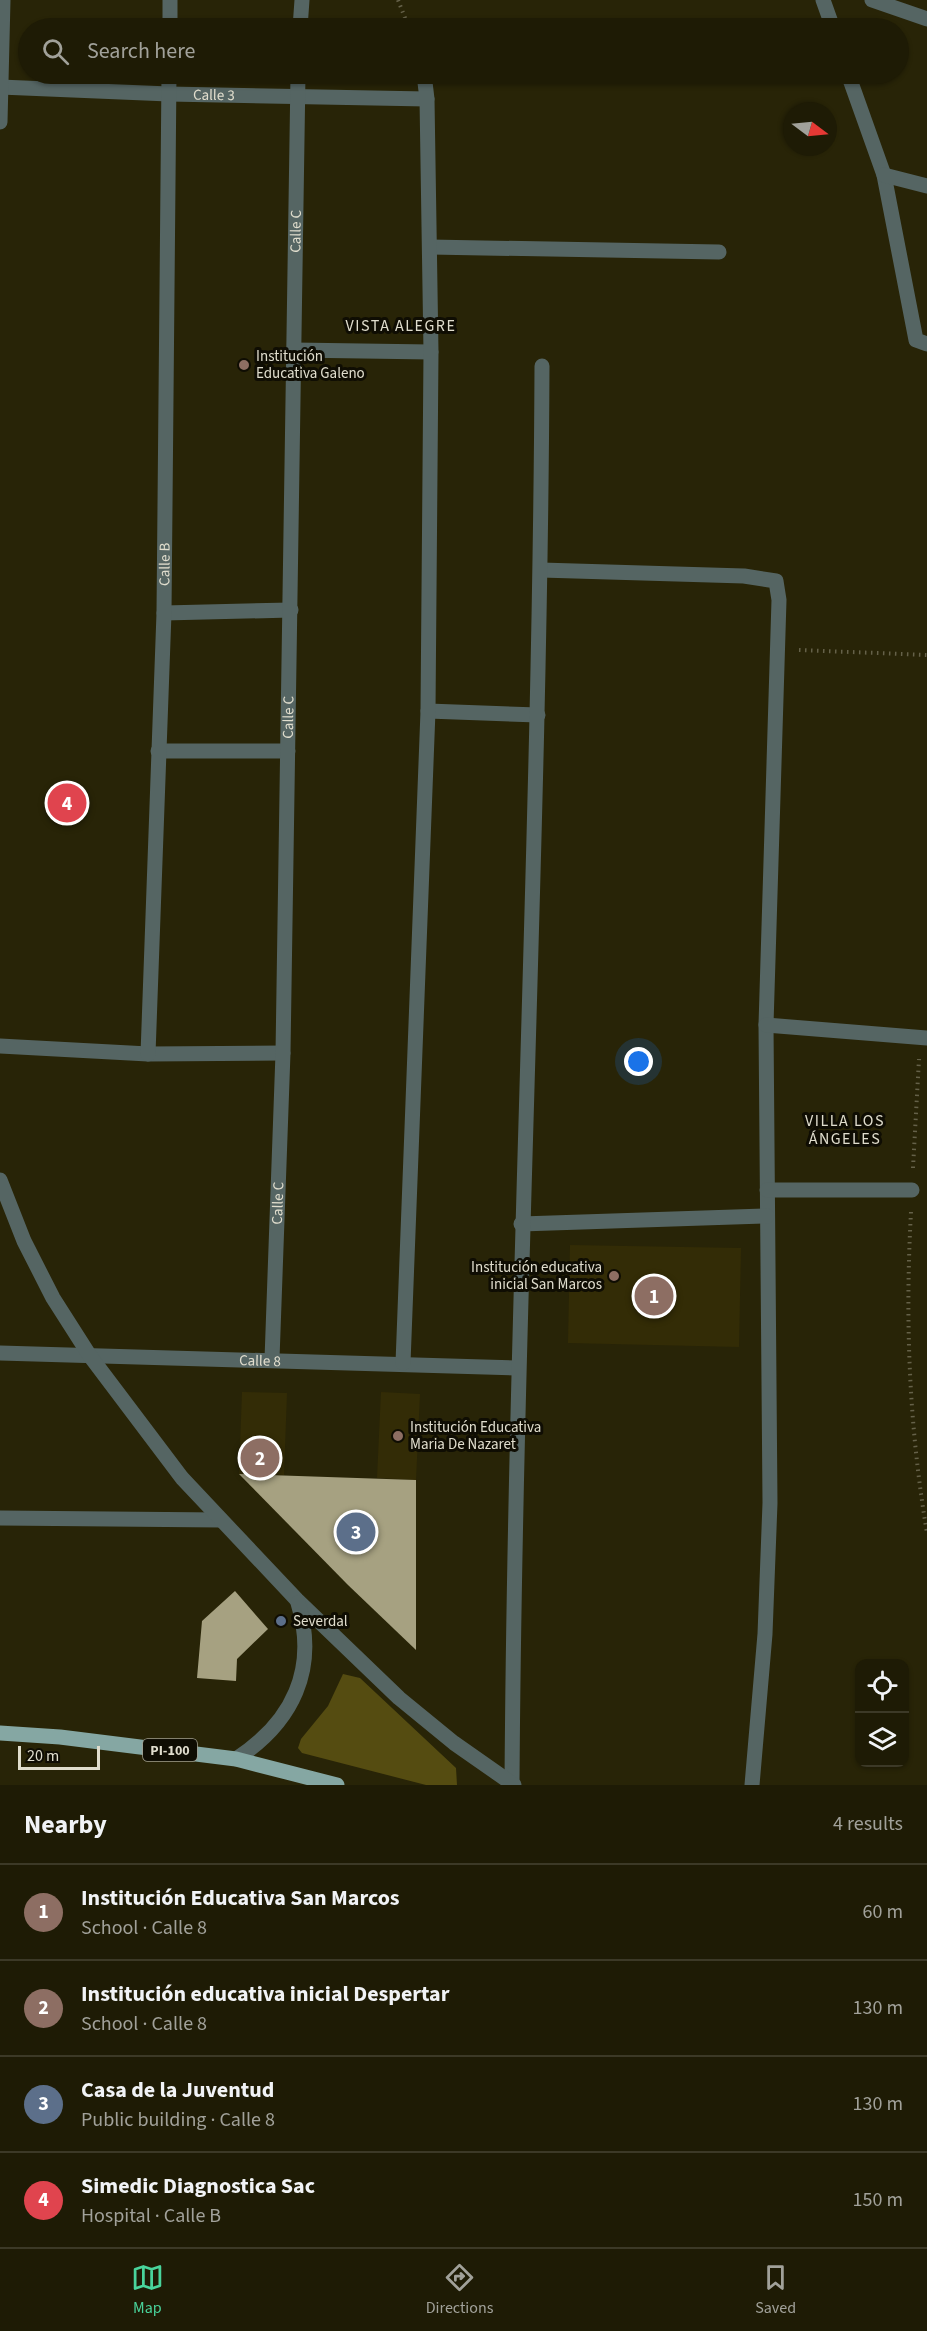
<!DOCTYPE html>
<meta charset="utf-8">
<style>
:root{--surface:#1e1b05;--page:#2b2813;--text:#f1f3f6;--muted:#a1a19a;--line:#3c3927;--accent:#49d49c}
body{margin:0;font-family:"Source Sans 3",sans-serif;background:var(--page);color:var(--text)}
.controls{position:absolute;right:18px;bottom:18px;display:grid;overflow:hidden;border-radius:12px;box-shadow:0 2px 4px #0004}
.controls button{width:54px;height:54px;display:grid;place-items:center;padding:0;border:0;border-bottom:2px solid var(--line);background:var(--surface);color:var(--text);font:30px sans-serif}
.compass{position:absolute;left:783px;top:102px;width:54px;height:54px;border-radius:50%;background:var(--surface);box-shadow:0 2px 4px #0004;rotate:106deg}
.scale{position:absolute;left:18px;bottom:15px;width:82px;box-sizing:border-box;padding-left:6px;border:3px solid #e0ddcd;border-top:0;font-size:16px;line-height:21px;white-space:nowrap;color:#e0ddcd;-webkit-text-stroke:4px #0f0d03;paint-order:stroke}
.you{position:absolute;left:639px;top:1062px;width:21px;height:21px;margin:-15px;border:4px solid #fff;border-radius:50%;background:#1a73e8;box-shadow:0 0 0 9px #1a73e833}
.badge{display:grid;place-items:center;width:39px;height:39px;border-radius:50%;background:var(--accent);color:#fff;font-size:20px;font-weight:700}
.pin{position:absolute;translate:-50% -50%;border:3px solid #fff;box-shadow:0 2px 6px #0006}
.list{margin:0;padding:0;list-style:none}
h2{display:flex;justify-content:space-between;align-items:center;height:78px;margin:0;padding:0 24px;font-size:26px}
h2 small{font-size:20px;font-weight:400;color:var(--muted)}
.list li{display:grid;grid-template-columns:39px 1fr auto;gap:18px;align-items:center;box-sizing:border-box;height:96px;padding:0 24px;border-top:2px solid var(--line)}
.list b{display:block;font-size:22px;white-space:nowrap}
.list p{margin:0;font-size:20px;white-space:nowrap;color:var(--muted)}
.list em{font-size:20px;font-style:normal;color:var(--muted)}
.icon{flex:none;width:33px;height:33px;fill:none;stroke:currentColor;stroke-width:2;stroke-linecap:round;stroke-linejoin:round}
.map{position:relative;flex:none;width:927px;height:1785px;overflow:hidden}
.search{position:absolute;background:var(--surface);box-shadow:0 2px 4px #0004;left:18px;right:18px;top:18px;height:66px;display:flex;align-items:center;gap:15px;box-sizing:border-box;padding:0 21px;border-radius:33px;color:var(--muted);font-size:22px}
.sheet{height:462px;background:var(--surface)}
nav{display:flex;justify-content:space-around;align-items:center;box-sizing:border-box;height:84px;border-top:2px solid var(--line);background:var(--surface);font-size:16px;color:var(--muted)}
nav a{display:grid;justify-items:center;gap:3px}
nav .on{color:var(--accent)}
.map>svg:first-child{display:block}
.built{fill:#332c06}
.green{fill:#554c11}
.building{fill:#a6a181}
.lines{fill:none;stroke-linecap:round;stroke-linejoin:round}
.path{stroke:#656149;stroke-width:4;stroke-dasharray:1.5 4.5;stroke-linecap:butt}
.minor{stroke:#556563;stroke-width:15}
.tertiary{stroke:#556563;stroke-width:15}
.primary{stroke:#85a7a3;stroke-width:15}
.education-dot{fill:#8d6e63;stroke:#0f0d03;stroke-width:2}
.service-dot{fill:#5c6f8a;stroke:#0f0d03;stroke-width:2}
.labels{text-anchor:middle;stroke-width:6;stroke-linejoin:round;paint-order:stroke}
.shield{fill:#0f0d03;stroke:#a19f90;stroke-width:1.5}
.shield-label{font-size:14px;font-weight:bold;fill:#e0ddcd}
.street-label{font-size:15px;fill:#e0ddcd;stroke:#0f0d03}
.poi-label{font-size:15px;fill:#e0ddcd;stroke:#0f0d03;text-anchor:start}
.neighbourhood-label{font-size:16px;letter-spacing:1.5px;fill:#e0ddcd;stroke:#0f0d03}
</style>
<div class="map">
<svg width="927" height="1785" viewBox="0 0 927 1785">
<rect width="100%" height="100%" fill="#282407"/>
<g class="built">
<polygon points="570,1245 741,1248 739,1347 568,1343"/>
<polygon points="242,1392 287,1393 284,1475 239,1474"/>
<polygon points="381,1392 420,1394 416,1480 377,1478"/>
</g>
<polygon class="green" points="343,1674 360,1678 456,1768 457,1785 426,1785 302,1753 298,1748 301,1739 328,1706"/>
<g class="building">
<polygon points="239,1474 416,1480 416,1650 348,1585"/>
<polygon points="235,1591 268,1629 237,1659 236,1681 197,1678 202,1621"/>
</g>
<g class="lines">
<g class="path">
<polyline points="398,0 409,28"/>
<polyline points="799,650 927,655"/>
<polyline points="913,1168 919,1059"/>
<path d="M911,1212C905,1320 909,1426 927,1533"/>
</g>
<g class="minor">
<polyline points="823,0 833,28"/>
<polyline points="872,0 927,19"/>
<polyline points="170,28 170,0"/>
<polyline points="300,28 302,0"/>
<polyline points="848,74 884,175 916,340 927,344"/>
<path id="s1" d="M0,87L169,94L427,99"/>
<polyline points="884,175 927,186"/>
<polyline points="430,247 719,252"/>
<polyline points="294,350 431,352"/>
<polyline points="541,570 744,576 776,581 779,600 766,1025 770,1503 765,1634 752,1785"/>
<polyline points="164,613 291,610"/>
<polyline points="428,711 538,715"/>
<polyline points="158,751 288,751"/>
<polyline points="766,1025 927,1038"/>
<polyline points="0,1046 148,1054 283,1053"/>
<path id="s2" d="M148,1054L164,613L169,74"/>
<polyline points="767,1190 912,1190"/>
<polyline points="521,1224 767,1216"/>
<path id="s3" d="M0,1353L517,1368"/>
<path id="s4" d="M272,1359L283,1053L298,74"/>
<polyline points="403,1363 428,711 431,352 427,99 424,74"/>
<polyline points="0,1518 221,1520"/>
<path d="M512,1784C515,1311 540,838 542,366"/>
</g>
<g class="tertiary">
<polyline points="0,122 3,0"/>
<polyline points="0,1180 24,1241 53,1298 90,1356 182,1478 297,1600 399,1698 454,1743 514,1785"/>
<path d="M236,1759C293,1722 318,1669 298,1603"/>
</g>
<polyline class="primary" points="0,1733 60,1737 236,1759 337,1785"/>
</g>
<g class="education-dot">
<circle cx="244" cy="365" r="6"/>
<circle cx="614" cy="1276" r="6"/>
<circle cx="398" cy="1436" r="6"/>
</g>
<circle class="service-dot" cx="281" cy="1621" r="6"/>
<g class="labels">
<rect class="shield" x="143" y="1739" width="54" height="22" rx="4.5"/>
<g class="shield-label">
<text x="170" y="1755">PI-100</text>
</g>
<g class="street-label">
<text dy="5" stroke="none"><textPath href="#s1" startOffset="214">Calle 3</textPath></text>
<text dy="5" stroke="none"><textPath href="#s4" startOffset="1128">Calle C</textPath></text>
<text dy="5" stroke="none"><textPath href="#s2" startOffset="490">Calle B</textPath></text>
<text dy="5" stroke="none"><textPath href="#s4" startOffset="642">Calle C</textPath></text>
<text dy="5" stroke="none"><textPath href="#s4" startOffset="156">Calle C</textPath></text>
<text dy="5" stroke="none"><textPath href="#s3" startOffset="260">Calle 8</textPath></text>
</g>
<g class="poi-label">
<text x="256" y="361">Institución<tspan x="256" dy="17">Educativa Galeno</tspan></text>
<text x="602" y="1272" text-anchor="end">Institución educativa<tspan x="602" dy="17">inicial San Marcos</tspan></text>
<text x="410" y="1432">Institución Educativa<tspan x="410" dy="17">Maria De Nazaret</tspan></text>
<text x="293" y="1626">Severdal</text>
</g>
<g class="neighbourhood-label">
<text x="401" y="331">VISTA ALEGRE</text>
<text x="845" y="1126">VILLA LOS<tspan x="845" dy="18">ÁNGELES</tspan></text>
</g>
</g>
</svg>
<div class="controls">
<button><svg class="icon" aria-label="locate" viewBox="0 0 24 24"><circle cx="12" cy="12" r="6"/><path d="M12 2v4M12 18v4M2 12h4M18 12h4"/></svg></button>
<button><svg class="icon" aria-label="layers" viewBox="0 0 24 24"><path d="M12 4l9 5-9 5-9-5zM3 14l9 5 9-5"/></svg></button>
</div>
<svg class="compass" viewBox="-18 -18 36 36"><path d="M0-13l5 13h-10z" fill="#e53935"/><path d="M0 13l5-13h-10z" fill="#a1a19a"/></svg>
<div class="scale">20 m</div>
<div class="you"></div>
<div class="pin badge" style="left:654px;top:1296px;background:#8d6e63">1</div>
<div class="pin badge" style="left:260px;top:1458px;background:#8d6e63">2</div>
<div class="pin badge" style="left:356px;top:1532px;background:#5c6f8a">3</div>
<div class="pin badge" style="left:67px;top:803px;background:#e0444e">4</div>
<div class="search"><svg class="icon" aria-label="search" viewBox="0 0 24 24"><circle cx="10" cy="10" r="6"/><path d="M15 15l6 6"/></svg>Search here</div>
</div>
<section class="sheet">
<h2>Nearby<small>4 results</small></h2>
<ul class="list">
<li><span class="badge" style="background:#8d6e63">1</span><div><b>Institución Educativa San Marcos</b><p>School · Calle 8</p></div><em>60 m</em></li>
<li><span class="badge" style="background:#8d6e63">2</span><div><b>Institución educativa inicial Despertar</b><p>School · Calle 8</p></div><em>130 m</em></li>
<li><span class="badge" style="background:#5c6f8a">3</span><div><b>Casa de la Juventud</b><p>Public building · Calle 8</p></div><em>130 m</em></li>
<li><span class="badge" style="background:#e0444e">4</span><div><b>Simedic Diagnostica Sac</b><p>Hospital · Calle B</p></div><em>150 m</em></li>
</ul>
</section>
<nav>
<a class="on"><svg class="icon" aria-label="map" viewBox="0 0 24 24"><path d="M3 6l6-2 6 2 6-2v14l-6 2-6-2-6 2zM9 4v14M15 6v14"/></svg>Map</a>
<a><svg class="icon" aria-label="directions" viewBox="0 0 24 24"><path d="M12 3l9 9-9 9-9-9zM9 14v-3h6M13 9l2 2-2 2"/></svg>Directions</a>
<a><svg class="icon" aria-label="saved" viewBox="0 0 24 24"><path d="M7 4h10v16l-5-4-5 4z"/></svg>Saved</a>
</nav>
